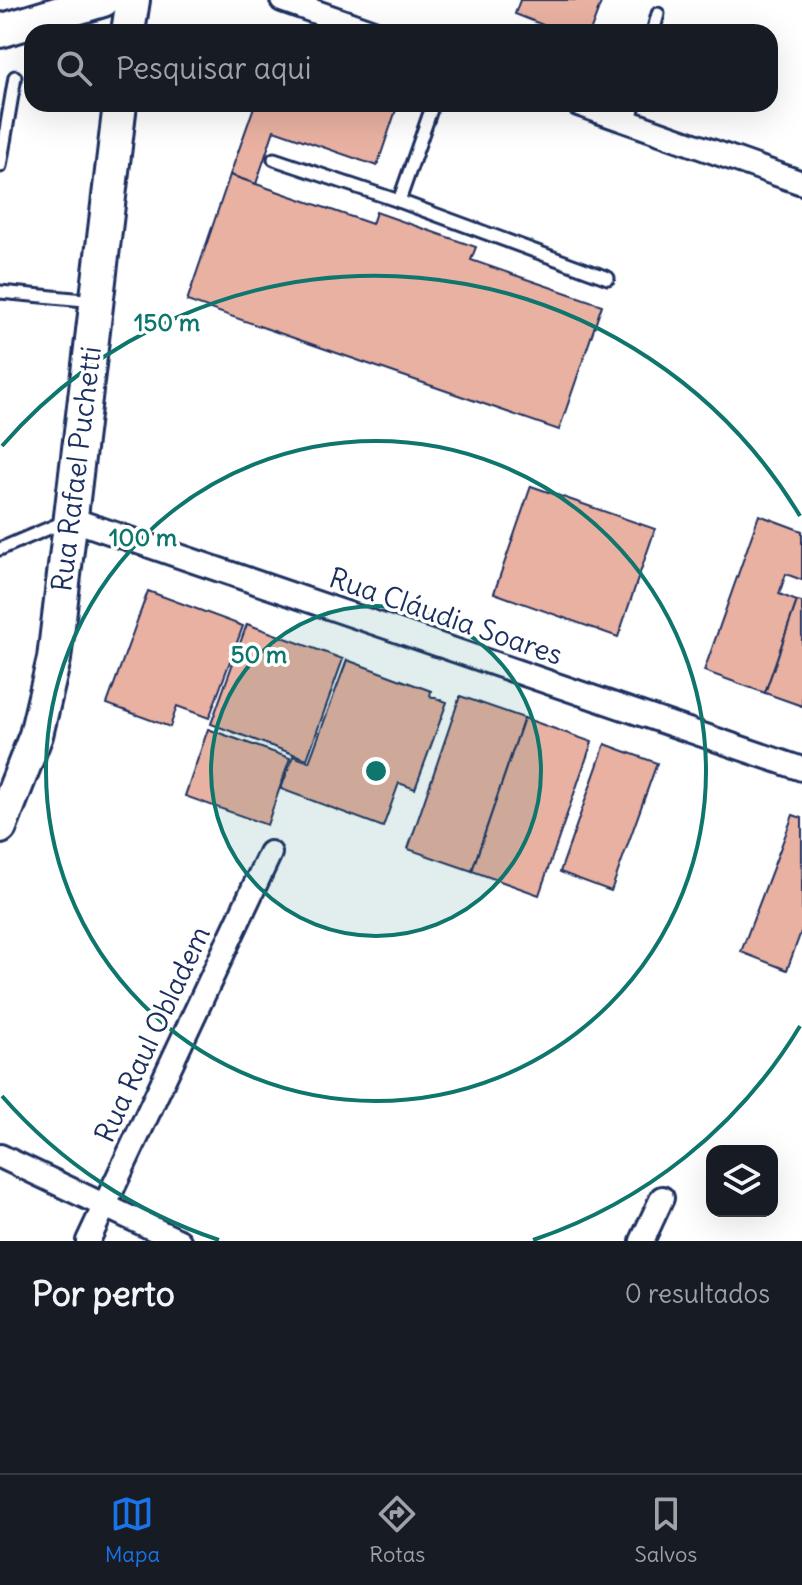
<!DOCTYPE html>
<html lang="pt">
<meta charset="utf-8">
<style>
:root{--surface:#171b24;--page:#242831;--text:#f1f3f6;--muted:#9ea1a6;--line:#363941;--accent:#1a73e8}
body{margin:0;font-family:Delius,sans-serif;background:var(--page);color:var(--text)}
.controls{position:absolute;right:24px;bottom:24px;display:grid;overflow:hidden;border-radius:16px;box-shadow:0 8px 32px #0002}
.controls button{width:72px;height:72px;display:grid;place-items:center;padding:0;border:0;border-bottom:2px solid var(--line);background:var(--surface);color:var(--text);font:40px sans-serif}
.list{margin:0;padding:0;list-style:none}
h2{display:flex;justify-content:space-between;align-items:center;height:104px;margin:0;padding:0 32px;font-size:34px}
h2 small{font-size:26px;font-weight:400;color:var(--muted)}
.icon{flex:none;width:44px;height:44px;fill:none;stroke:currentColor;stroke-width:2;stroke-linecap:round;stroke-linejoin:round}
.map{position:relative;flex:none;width:802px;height:1241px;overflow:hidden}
.search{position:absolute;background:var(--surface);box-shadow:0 8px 32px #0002;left:24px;right:24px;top:24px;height:88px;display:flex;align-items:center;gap:20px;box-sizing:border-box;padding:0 28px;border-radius:24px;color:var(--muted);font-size:30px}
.sheet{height:232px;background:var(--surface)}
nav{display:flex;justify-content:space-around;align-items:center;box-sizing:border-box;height:112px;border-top:2px solid var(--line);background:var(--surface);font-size:22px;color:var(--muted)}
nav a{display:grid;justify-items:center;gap:4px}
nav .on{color:var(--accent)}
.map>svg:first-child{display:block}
.building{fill:#e9b1a1;stroke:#1b2f5e;stroke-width:2}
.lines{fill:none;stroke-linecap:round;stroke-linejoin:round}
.lane-casing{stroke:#1b2f5e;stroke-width:17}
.street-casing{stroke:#1b2f5e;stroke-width:28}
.secondary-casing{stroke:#1b2f5e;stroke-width:38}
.lane{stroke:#fff;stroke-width:11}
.street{stroke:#fff;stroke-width:22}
.secondary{stroke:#fff;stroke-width:32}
.ring{fill:none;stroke:#0f766e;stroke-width:4}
.labels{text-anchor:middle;stroke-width:7;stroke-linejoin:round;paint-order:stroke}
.street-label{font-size:28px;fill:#1b2f5e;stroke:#fff}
.centre{fill:#0f766e;stroke:#fff;stroke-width:4}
.ring-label{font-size:24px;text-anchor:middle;font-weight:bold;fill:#0f766e;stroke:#fff;stroke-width:7;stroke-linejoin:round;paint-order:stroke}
</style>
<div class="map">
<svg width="802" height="1241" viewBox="0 0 802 1241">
<rect width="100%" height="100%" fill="#fff"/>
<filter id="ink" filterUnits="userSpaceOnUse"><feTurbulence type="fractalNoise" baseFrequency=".0125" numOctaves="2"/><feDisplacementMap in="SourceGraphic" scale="16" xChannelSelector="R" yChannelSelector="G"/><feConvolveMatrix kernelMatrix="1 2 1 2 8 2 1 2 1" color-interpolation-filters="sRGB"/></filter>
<g filter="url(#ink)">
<g class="building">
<polygon points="520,0 602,0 590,32 561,32 515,14"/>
<polygon points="255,104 398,104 377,166 274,130 256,184 230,175"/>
<polygon points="230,175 372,224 376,212 476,247 471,260 602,305 559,430 187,301"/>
<polygon points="531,486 655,529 618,637 494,593"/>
<polygon points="759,515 802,531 802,580 786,574 779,594 797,601 765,693 704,671"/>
<polygon points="148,591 243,626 209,718 177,706 170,727 107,704"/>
<polygon points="797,601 802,602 802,706 765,693"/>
<polygon points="247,624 343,659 307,759 211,724"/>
<polygon points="347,660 431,691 430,696 447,702 415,789 399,783 383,827 281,789 293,756 309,762"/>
<polygon points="460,696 524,718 472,871 408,849"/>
<polygon points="524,718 592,742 539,895 472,871"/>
<polygon points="208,729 290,758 267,825 185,796"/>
<polygon points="605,744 657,763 611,891 560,872"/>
<polygon points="793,815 802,818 802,929 787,970 741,952"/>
</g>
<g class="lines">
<defs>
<g id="lane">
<polyline points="653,32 658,14"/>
<polyline points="433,104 399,201 608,278"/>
<polyline points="630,122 634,104"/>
<polyline points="274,159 399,201"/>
<polyline points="0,166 15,77"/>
<polyline points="0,292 95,301"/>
<polyline points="0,549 66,521"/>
</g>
<g id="street">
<polyline points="282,0 373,32"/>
<polyline points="578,104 802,183"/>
<polyline points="71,519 802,769"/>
<polyline points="0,1156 179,1241"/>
<polyline points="88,1241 270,853"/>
<polyline points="642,1241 662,1198"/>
</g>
<g id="secondary">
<polyline points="0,31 103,0"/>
<polyline points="128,32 133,0"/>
<polyline points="0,827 36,735 54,659 120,104"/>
</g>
</defs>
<use href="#lane" class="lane-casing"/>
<use href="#street" class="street-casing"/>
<use href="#secondary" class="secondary-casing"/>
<use href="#lane" class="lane"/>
<use href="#street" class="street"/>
<use href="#secondary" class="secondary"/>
</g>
</g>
<circle cx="376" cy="771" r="165" fill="#0f766e" fill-opacity=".12"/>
<g class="ring">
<circle cx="376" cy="771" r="165"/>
<circle cx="376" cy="771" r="330"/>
<path d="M800 1026A495 495 0 0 1 533 1240M219 1240A495 495 0 0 1 2 1096M2 446A495 495 0 0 1 800 516"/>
</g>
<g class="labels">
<g class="street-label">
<text transform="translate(76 469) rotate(-83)" y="10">Rua Rafael Puchetti</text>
<text transform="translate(446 616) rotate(19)" y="10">Rua Cláudia Soares</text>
<text transform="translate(152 1034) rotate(-65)" y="10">Rua Raul Obladem</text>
</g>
</g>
<circle cx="376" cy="771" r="12" class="centre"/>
<g class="ring-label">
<text x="167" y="331">150 m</text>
<text x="143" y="546">100 m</text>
<text x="259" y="663">50 m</text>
</g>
</svg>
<div class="controls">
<button><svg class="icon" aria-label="layers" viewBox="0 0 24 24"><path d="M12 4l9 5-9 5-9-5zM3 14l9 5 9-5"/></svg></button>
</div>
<div class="search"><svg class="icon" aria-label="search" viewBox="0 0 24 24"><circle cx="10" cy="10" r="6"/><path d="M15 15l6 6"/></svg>Pesquisar aqui</div>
</div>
<section class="sheet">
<h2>Por perto<small>0 resultados</small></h2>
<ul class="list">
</ul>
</section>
<nav>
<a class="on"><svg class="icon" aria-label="map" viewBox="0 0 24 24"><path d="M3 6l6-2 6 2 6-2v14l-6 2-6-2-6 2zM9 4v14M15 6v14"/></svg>Mapa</a>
<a><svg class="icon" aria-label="directions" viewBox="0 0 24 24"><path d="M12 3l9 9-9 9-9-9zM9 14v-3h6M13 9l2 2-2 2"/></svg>Rotas</a>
<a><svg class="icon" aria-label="saved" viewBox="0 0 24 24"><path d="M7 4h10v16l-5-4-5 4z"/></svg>Salvos</a>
</nav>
